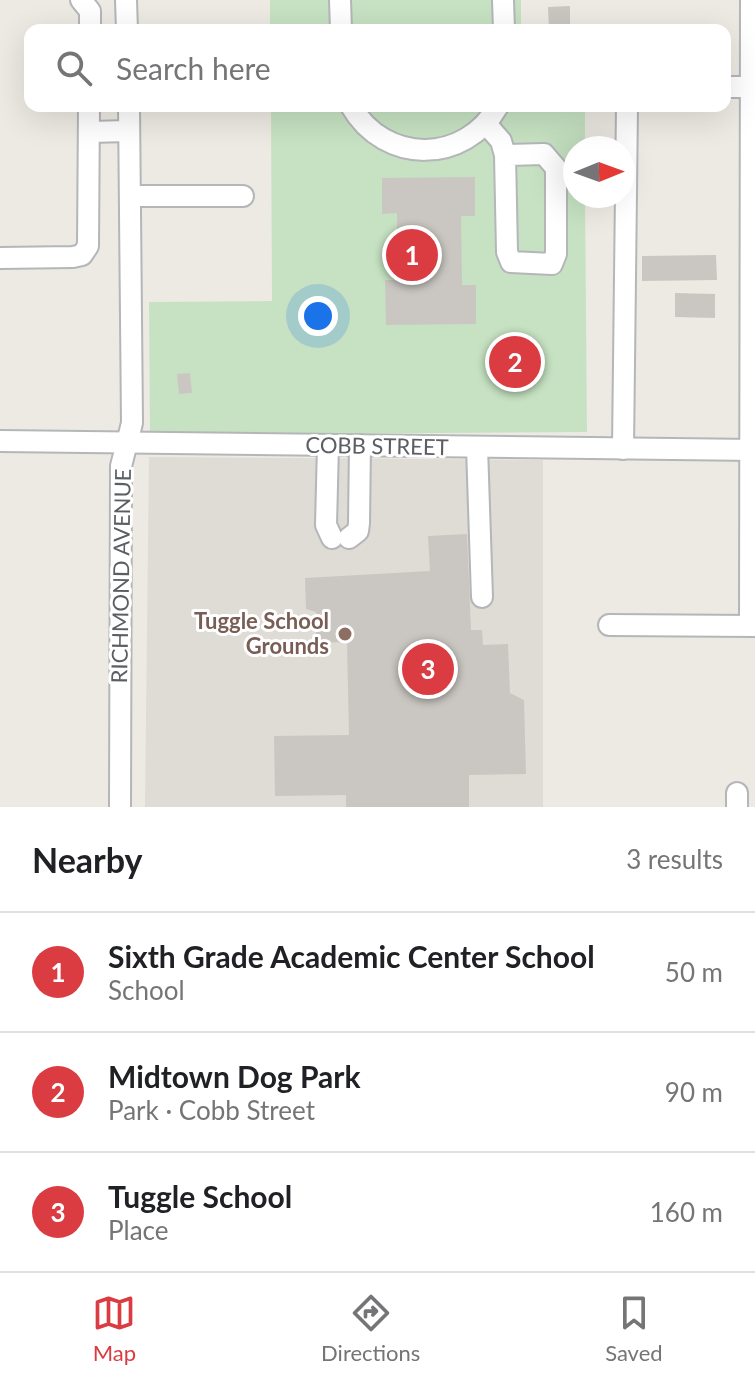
<!DOCTYPE html>
<meta charset="utf-8">
<style>
:root{--surface:#fff;--page:#f6f6f6;--text:#202124;--muted:#757577;--line:#e0e0e0;--accent:#da3c42}
body{margin:0;font-family:Lato,sans-serif;background:var(--page);color:var(--text)}
.compass{position:absolute;left:563px;top:136px;width:72px;height:72px;border-radius:50%;background:var(--surface);box-shadow:0 8px 32px #0002;rotate:89deg}
.you{position:absolute;left:318px;top:316px;width:28px;height:28px;margin:-20px;border:6px solid #fff;border-radius:50%;background:#1a73e8;box-shadow:0 0 0 12px #1a73e833}
.badge{display:grid;place-items:center;width:52px;height:52px;border-radius:50%;background:var(--accent);color:#fff;font-size:26px;font-weight:700}
.pin{position:absolute;translate:-50% -50%;border:4px solid #fff;box-shadow:0 2px 8px #0006}
.list{margin:0;padding:0;list-style:none}
h2{display:flex;justify-content:space-between;align-items:center;height:104px;margin:0;padding:0 32px;font-size:34px}
h2 small{font-size:26px;font-weight:400;color:var(--muted)}
.list li{display:grid;grid-template-columns:52px 1fr auto;gap:24px;align-items:center;box-sizing:border-box;height:120px;padding:0 32px;border-top:2px solid var(--line)}
.list b{display:block;font-size:30px;white-space:nowrap}
.list p{margin:0;font-size:26px;white-space:nowrap;color:var(--muted)}
.list em{font-size:26px;font-style:normal;color:var(--muted)}
.icon{flex:none;width:44px;height:44px;fill:none;stroke:currentColor;stroke-width:2;stroke-linecap:round;stroke-linejoin:round}
.map{position:relative;flex:none;width:755px;height:807px;overflow:hidden}
.search{position:absolute;background:var(--surface);box-shadow:0 8px 32px #0002;left:24px;right:24px;top:24px;height:88px;display:flex;align-items:center;gap:20px;box-sizing:border-box;padding:0 28px;border-radius:16px;color:var(--muted);font-size:30px}
.sheet{height:464px;background:var(--surface)}
nav{display:flex;justify-content:space-around;align-items:center;box-sizing:border-box;height:112px;border-top:2px solid var(--line);background:var(--surface);font-size:22px;color:var(--muted)}
nav a{display:grid;justify-items:center;gap:4px}
nav .on{color:var(--accent)}
.map>svg:first-child{display:block}
.education{fill:#dfdbd5}
.green{fill:#c6e2c2}
.building{fill:#cac7c2}
.lines{fill:none;stroke-linecap:round;stroke-linejoin:round}
.minor-casing{stroke:#b4b6b9;stroke-width:24}
.minor{stroke:#fff;stroke-width:20}
.education-dot{fill:#8d6e63;stroke:#fff;stroke-width:3}
.labels{text-anchor:middle;stroke-width:6;stroke-linejoin:round;paint-order:stroke}
.street-label{font-size:22px;fill:#5b5f63;stroke:#fff}
.education-label{font-size:22px;font-weight:bold;fill:#785e54;stroke:#fff;text-anchor:end}
</style>
<div class="map">
<svg width="755" height="807" viewBox="0 0 755 807">
<rect width="100%" height="100%" fill="#edeae3"/>
<polygon class="education" points="149,457 543,460 543,807 145,807"/>
<g class="green">
<rect x="270" y="0" width="251" height="30"/>
<polygon points="271,106 522,106 522,111 585,110 585,148 575,148 575,196 585,196 587,432 150,435 149,302 272,301"/>
</g>
<g class="building">
<polygon points="570,6 570,30 549,30 548,7"/>
<polygon points="475,177 475,216 461,216 462,285 476,285 476,324 386,325 385,280 397,280 397,213 382,214 382,178"/>
<polygon points="716,255 717,280 642,281 642,256"/>
<polygon points="675,293 715,294 715,318 675,317"/>
<polygon points="190,373 192,393 179,394 177,374"/>
<polygon points="467,534 471,630 482,630 483,645 508,644 510,693 524,700 526,774 469,775 469,807 346,807 346,795 275,796 274,736 349,735 347,642 316,643 316,612 306,609 305,578 430,571 428,536"/>
</g>
<g class="lines">
<defs>
<g id="minor">
<polyline points="81,0 90,11 90,30"/>
<polyline points="126,0 127,30"/>
<polyline points="340,0 341,30"/>
<polyline points="503,0 504,30"/>
<polyline points="725,87 750,87"/>
<path d="M351,106C385,165 465,164 498,106"/>
<polyline points="487,125 501,141 505,155 507,252 511,262 552,264 556,254 556,168 544,154 505,155"/>
<polyline points="89,132 129,131"/>
<polyline points="130,196 243,196"/>
<polyline points="0,258 73,257 82,255 88,246 89,106"/>
<polyline points="0,441 755,450"/>
<polyline points="328,445 326,525 332,538"/>
<polyline points="477,447 482,597"/>
<polyline points="623,449 627,106"/>
<polyline points="349,538 358,531 359,523 360,445"/>
<polyline points="609,625 755,626"/>
<polyline points="750,626 751,0"/>
<polyline points="120,807 121,466 132,423 129,106"/>
<polyline points="737,807 737,793"/>
</g>
</defs>
<use href="#minor" class="minor-casing"/>
<use href="#minor" class="minor"/>
</g>
<circle class="education-dot" cx="345" cy="634" r="8"/>
<g class="labels">
<g class="street-label">
<text transform="translate(377 446) rotate(1)" y="8">COBB STREET</text>
<text transform="translate(121 576) rotate(-89)" y="8">RICHMOND AVENUE</text>
</g>
<g class="education-label">
<text x="329" y="629">Tuggle School<tspan x="329" dy="25">Grounds</tspan></text>
</g>
</g>
</svg>
<svg class="compass" viewBox="-18 -18 36 36"><path d="M0-13l5 13h-10z" fill="#e53935"/><path d="M0 13l5-13h-10z" fill="#757577"/></svg>
<div class="you"></div>
<div class="pin badge" style="left:412px;top:255px">1</div>
<div class="pin badge" style="left:515px;top:362px">2</div>
<div class="pin badge" style="left:428px;top:669px">3</div>
<div class="search"><svg class="icon" aria-label="search" viewBox="0 0 24 24"><circle cx="10" cy="10" r="6"/><path d="M15 15l6 6"/></svg>Search here</div>
</div>
<section class="sheet">
<h2>Nearby<small>3 results</small></h2>
<ul class="list">
<li><span class="badge">1</span><div><b>Sixth Grade Academic Center School</b><p>School</p></div><em>50 m</em></li>
<li><span class="badge">2</span><div><b>Midtown Dog Park</b><p>Park · Cobb Street</p></div><em>90 m</em></li>
<li><span class="badge">3</span><div><b>Tuggle School</b><p>Place</p></div><em>160 m</em></li>
</ul>
</section>
<nav>
<a class="on"><svg class="icon" aria-label="map" viewBox="0 0 24 24"><path d="M3 6l6-2 6 2 6-2v14l-6 2-6-2-6 2zM9 4v14M15 6v14"/></svg>Map</a>
<a><svg class="icon" aria-label="directions" viewBox="0 0 24 24"><path d="M12 3l9 9-9 9-9-9zM9 14v-3h6M13 9l2 2-2 2"/></svg>Directions</a>
<a><svg class="icon" aria-label="saved" viewBox="0 0 24 24"><path d="M7 4h10v16l-5-4-5 4z"/></svg>Saved</a>
</nav>
